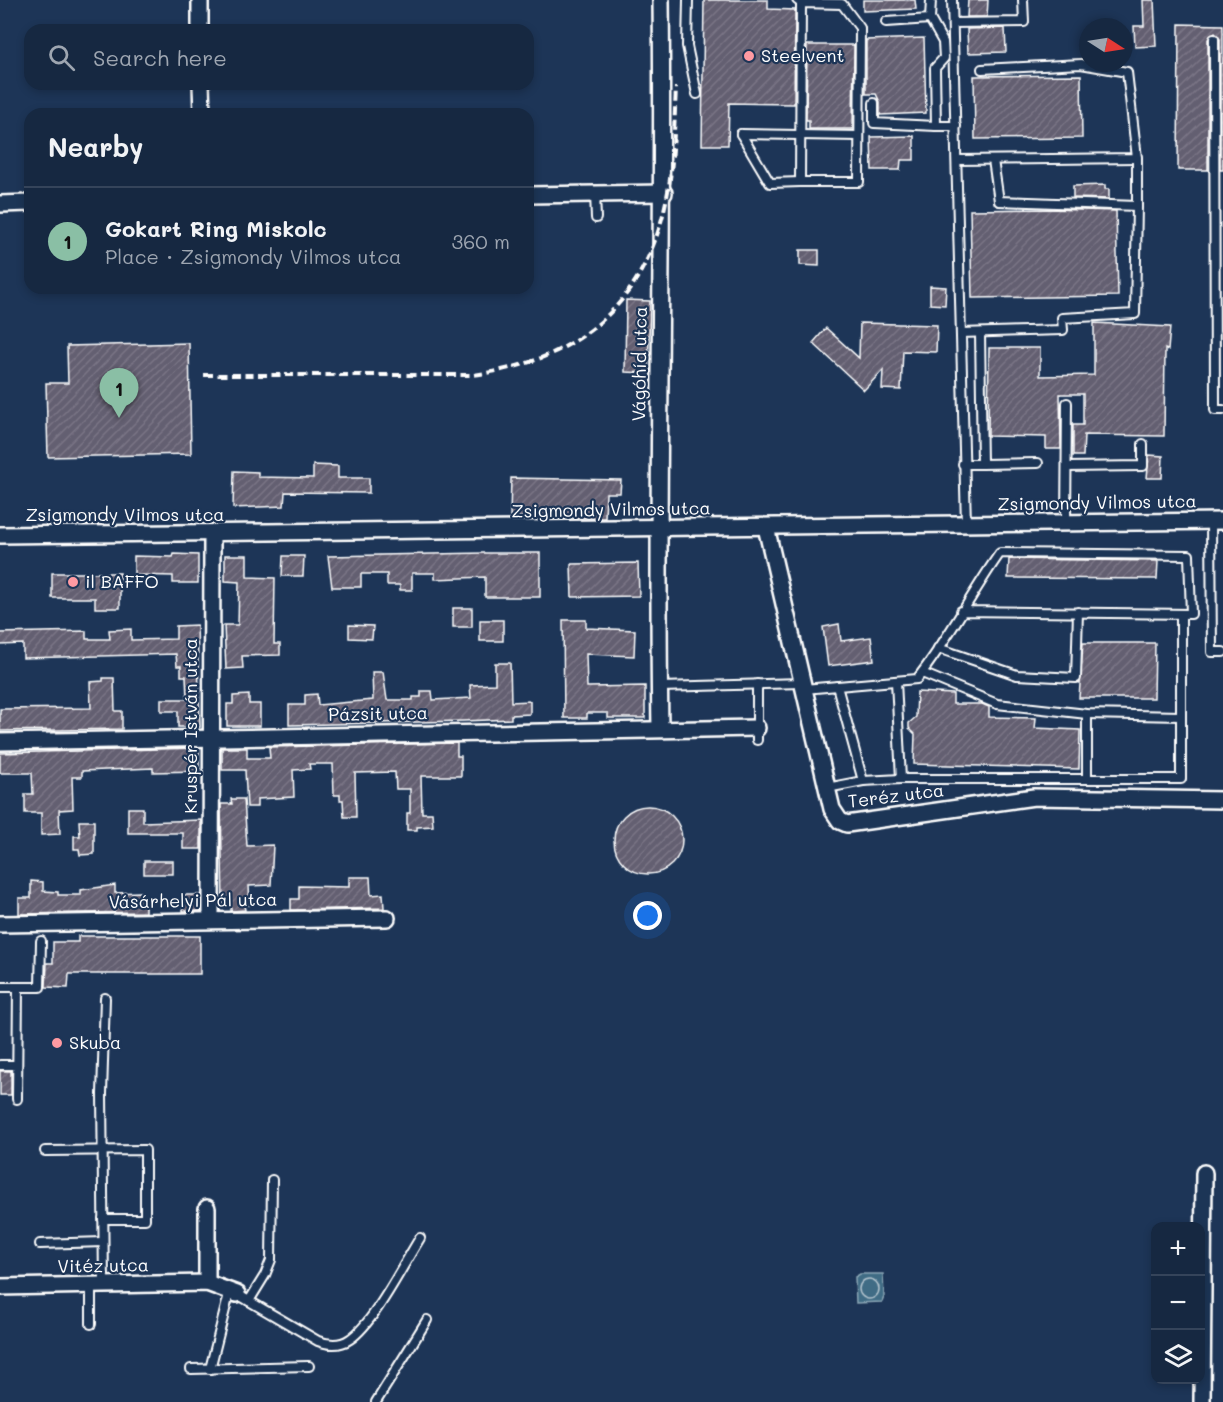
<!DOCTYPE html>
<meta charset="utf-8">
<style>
:root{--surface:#162841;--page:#23344c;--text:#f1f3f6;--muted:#9ea6b1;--line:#35445a;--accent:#8abfa5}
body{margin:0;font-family:Mali,sans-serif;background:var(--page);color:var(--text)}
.controls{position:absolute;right:18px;bottom:18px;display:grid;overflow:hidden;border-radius:12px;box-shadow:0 3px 9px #0003}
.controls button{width:54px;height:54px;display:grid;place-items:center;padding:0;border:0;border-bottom:2px solid var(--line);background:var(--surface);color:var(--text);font:30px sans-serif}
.compass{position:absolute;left:1079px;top:18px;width:54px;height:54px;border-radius:50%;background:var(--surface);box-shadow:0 3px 9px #0003;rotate:102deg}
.you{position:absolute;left:648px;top:916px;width:21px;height:21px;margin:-15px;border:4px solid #fff;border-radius:50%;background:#1a73e8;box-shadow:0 0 0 9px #1a73e833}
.badge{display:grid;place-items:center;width:39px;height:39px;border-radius:50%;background:var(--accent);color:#111;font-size:20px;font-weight:700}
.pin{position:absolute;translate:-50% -50px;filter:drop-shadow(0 2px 3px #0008)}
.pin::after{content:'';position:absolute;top:32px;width:21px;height:18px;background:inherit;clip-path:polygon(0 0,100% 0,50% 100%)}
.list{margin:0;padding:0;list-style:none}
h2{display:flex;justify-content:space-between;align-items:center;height:78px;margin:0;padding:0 24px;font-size:26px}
h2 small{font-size:20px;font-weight:400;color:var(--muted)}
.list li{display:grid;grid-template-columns:39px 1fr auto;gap:18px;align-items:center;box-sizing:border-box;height:108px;padding:0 24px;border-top:2px solid var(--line)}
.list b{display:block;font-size:22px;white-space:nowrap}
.list p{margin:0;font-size:20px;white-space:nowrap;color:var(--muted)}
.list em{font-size:20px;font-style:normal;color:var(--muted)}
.icon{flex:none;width:33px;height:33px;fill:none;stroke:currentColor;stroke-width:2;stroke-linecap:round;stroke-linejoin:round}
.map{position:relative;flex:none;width:1223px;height:1402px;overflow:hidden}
.search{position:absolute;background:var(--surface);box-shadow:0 3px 9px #0003;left:24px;top:24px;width:510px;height:66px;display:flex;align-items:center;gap:15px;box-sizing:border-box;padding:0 21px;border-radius:18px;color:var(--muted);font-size:22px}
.panel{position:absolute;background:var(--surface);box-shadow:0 3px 9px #0003;left:24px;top:108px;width:510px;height:186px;border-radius:18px}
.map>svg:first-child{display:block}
.water{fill:#406c85;stroke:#8ca7b6;stroke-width:1.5}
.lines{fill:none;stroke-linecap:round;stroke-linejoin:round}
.shore{stroke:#b3c4ce;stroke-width:1.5}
.building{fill:url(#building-hatch);stroke:#fff;stroke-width:1.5}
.lane-casing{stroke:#fff;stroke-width:12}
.street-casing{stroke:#fff;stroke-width:20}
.lane{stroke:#1d3557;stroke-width:8}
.street{stroke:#1d3557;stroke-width:15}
.rail{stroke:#fff;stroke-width:4;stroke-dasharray:9 4.5;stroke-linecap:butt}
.poi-dot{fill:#ff9aa2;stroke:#1d3557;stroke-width:2}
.labels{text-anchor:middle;stroke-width:4.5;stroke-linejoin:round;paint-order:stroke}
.poi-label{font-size:18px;fill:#fff;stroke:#1d3557;text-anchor:start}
.street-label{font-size:18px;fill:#fff;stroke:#1d3557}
</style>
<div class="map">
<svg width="1223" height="1402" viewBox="0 0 1223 1402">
<defs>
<pattern id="building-hatch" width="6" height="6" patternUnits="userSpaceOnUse" patternTransform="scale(1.5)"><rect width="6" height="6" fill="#635e71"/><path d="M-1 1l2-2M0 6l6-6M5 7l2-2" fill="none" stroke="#7a7686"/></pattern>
</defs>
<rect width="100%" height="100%" fill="#1d3557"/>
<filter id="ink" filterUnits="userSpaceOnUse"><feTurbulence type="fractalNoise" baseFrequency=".0167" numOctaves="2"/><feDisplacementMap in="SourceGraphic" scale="12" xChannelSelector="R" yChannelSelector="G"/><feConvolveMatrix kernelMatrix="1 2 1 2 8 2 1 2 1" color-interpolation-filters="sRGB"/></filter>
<g filter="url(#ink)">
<polygon class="water" points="860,1274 883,1274 884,1297 882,1302 856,1303 855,1277"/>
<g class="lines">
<circle class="shore" cx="869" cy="1289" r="10"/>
</g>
<g class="building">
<polygon points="704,0 768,0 768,9 795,10 794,104 729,103 728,145 702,145"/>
<polygon points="863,0 915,0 916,9 863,11"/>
<polygon points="968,0 988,0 987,17 967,17"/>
<polygon points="1143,0 1154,0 1156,46 1135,47 1134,26 1144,26"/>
<polygon points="1179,24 1223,25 1223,170 1220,170 1220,39 1215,33 1208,39 1208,170 1178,170"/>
<polygon points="1005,28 1006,52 968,53 967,29"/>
<polygon points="924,38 926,113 880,115 880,102 876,94 866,94 866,40"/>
<polygon points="807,45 854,45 853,129 809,129 809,120 806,120"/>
<polygon points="1081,75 1082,138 975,139 974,76"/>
<polygon points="914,136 914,160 901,160 900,170 872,170 871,137"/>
<polygon points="1105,185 1105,189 1109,189 1109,199 1073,198 1073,186"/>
<polygon points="1048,209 1116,211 1118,296 972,298 970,210"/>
<polygon points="800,250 819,250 819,266 800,265"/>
<polygon points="930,286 946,287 945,305 930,304"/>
<polygon points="626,300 650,301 648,373 625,372"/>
<polygon points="860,323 937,325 936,352 903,351 901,390 882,389 883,370 864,390 813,343 826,328 859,358"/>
<polygon points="1094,323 1170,327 1168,350 1165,349 1164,436 1084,435 1083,456 1073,456 1073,425 1083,425 1083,394 1060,394 1061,449 1046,449 1046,437 988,436 989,348 1040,348 1040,376 1094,375"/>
<polygon points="189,343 191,454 48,457 46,383 68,383 67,346"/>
<polygon points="1149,455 1163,456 1162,478 1147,478"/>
<polygon points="313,465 338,466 338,478 369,478 369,493 285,492 284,506 233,508 234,471 258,472 258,477 313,478"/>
<polygon points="511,478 621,480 620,493 606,493 605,518 510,517"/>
<polygon points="485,553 540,553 540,597 485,597 485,577 435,579 435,573 412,573 412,590 400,590 400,585 387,585 387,574 361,574 361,587 332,587 328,556"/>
<polygon points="174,554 198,555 198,583 173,583 173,576 134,575 134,556 173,557"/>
<polygon points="225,555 247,555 247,577 275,578 274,644 280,644 280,655 242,656 243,668 226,669 224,625 238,625 239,582 225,581"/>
<polygon points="283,556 304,556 303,576 282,576"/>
<polygon points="1009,559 1158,561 1157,579 1008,578"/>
<polygon points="638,563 639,596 572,597 571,564"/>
<polygon points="52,573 120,573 120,608 95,608 95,598 52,598"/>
<rect x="453" y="608" width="19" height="19"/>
<rect x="480" y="620" width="23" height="21"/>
<polygon points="563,620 586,620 586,628 635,630 634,656 586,654 587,687 645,686 645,718 608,718 608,713 587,713 587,718 564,718"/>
<polygon points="839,624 841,641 871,637 874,660 828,666 823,627"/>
<polygon points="197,625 200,727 178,727 178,711 161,711 161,699 187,699 186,676 181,676 181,666 177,666 176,654 23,658 23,644 0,645 0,633 86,631 86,639 110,639 109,630 131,629 131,640 176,639 176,626"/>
<polygon points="349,625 373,626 372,639 349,638"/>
<polygon points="1083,643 1155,643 1154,698 1079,698"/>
<polygon points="495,663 510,663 511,702 530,701 530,714 511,715 511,719 463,721 289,725 289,705 305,705 305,695 317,694 318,705 373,700 372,672 383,672 387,700 413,700 413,697 421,697 421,691 432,691 433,700 471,698 470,685 495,684"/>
<polygon points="103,678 114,678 115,711 122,711 122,729 0,731 0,709 91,708 90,682 103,681"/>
<polygon points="917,692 953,694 953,704 982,704 989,707 989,717 1036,718 1035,728 1080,730 1079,769 914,764 915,734 909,728 909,723 916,717"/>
<polygon points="249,695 249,704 260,704 260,726 227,726 227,704 233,704 233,696"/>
<polygon points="457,743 457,756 461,756 461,776 421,776 422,813 432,813 433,826 417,827 417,830 407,830 407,813 410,813 410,789 396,789 395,772 355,773 356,817 344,817 343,800 340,800 340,795 334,795 333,764 309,764 310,769 293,770 294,797 257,799 257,807 247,807 245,770 222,770 222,748 247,748 247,758 270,758 269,747"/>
<polygon points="199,748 199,771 153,772 153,768 82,771 82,777 72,777 73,809 59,810 60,834 41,835 41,813 25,813 25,794 33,794 32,773 0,773 0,753"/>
<polygon points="231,799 244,799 247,846 273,845 271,885 249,886 250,905 244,905 245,910 231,911 231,905 223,906 221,804 232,804"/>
<circle cx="648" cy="840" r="34"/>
<polygon points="128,808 143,808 143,822 201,820 201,849 183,849 183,833 128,833"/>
<polygon points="79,821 94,821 94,854 80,855 79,849 74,849 74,836 80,836"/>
<rect x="144" y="861" width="29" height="13"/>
<polygon points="349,877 370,877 371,895 383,894 384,908 291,910 291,899 299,899 299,886 349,887"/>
<polygon points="31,881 43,882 43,891 58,892 58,895 81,895 81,890 115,885 115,893 140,892 140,898 145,898 145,912 19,914 19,898 31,898"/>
<rect x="183" y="895" width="18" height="16"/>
<polygon points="78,936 200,936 200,974 69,974 68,988 46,987 47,963 53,963 53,942 78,942"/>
<rect x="0" y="1071" width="11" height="24"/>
</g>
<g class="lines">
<defs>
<g id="lane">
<polyline points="688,0 687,46 697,94"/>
<polyline points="797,0 801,3 842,4 860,28 859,182 800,182 801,3"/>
<polyline points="952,0 966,524"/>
<polyline points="886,22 930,19 931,0"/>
<polyline points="953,23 1024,22 1023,0"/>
<polyline points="1214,39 1215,410 1223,410"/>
<polyline points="874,103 874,123 936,126 935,68 944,58 943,42 930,19"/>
<polyline points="936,126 956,126"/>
<polyline points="741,134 859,136"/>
<polyline points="741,134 770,183 800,182"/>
<polyline points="957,160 1137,158 1127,72 1081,64 982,69"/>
<polyline points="993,160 999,201 1137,206 1137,158"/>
<polyline points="595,194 596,218"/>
<polyline points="961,333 1063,330 1062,318 1135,314 1137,206"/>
<polyline points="980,333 982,464 1038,463"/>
<polyline points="963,464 982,464"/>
<polyline points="1067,467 1143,466 1143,444"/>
<polyline points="1211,521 1212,652 1223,652"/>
<polyline points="1066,523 1067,403"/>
<polyline points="938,648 1017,675 1076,678 1078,612"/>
<polyline points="922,673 997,704 1087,714 1181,716 1181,614"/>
<polyline points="896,681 901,779 1181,779 1181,716"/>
<polyline points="837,686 863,781"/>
<polyline points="660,687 803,683"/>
<path d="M804,689L917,679C948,640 971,594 1000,553L1189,555L1191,614L961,611"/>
<polyline points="757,740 757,684"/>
<polyline points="1087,778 1087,714"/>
<polyline points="827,788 863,781 901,779"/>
<polyline points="0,987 40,987 41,941"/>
<polyline points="0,1065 17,1065"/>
<polyline points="17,1099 18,987"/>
<polyline points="45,1151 145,1150 145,1219 103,1219"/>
<polyline points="40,1244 103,1242"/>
<polyline points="91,1285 91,1324"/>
<polyline points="104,1285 102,1094 105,998"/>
<path d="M237,1294L318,1341C329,1345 340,1346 350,1339C374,1323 403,1265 420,1238"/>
<polyline points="249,1301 265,1275 271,1260 272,1180"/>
<polyline points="191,1369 309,1366"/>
<polyline points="210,1369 230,1290"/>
<polyline points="376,1402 427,1320"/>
</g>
<g id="street">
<polyline points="200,30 200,0"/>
<polyline points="201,84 202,114"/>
<polyline points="528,195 664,193"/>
<polyline points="0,204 30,203"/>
<polyline points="766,527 832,809 840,821 847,824 1034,797 1223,800"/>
<polyline points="0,535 1223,521"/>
<path d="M660,728C656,485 664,243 661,0"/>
<polyline points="0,742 757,728"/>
<polyline points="211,919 212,534"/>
<polyline points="0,924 387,918"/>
<polyline points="207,1283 207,1208"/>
<polyline points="0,1287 207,1283 237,1294"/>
<polyline points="1202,1402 1204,1173"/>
</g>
</defs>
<use href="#lane" class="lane-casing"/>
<use href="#street" class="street-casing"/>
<use href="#lane" class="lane"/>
<use href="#street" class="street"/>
<path class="rail" d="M204,375H473C574,362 643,307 665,206C674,168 674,127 676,87"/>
</g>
</g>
<g class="poi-dot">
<circle cx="749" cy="56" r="6"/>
<circle cx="73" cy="582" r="6"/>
<circle cx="57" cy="1043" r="6"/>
</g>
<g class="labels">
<g class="poi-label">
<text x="761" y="62">Steelvent</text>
<text x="85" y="588">il BAFFO</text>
<text x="69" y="1049">Skuba</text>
</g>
<g class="street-label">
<text transform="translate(640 364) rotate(-89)" y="6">Vágóhíd utca</text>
<text transform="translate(1097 503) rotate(-1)" y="6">Zsigmondy Vilmos utca</text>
<text transform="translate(611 510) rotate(-1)" y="6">Zsigmondy Vilmos utca</text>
<text x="125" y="521">Zsigmondy Vilmos utca</text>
<text transform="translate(378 714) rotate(-1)" y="6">Pázsit utca</text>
<text transform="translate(191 726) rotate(-90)" y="6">Kruspér István utca</text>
<text transform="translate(896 796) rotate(-7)" y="6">Teréz utca</text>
<text transform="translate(193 901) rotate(-1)" y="6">Vásárhelyi Pál utca</text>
<text transform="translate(103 1266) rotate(-1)" y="6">Vitéz utca</text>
</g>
</g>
</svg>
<div class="controls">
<button>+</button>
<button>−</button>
<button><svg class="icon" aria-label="layers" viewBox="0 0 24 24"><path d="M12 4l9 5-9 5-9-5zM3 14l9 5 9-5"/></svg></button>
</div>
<svg class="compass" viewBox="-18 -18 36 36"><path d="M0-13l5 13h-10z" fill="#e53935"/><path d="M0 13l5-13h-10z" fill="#9ea6b1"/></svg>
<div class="you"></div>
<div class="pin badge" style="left:119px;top:418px">1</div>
<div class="search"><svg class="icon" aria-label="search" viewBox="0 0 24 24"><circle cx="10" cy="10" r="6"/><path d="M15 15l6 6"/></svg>Search here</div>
<section class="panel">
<h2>Nearby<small></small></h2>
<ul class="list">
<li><span class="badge">1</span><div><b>Gokart Ring Miskolc</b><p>Place · Zsigmondy Vilmos utca</p></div><em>360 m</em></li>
</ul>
</section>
</div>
